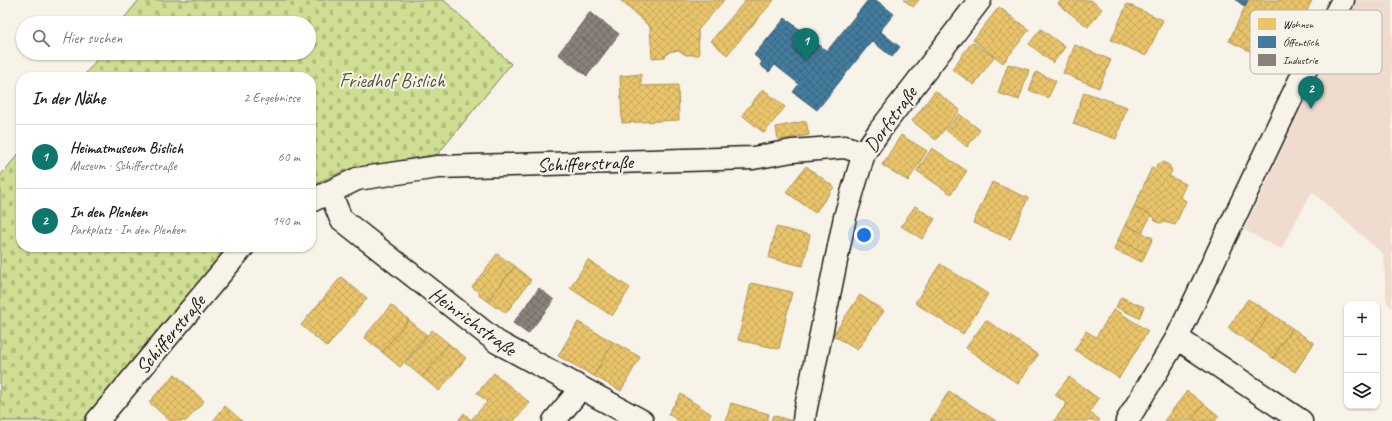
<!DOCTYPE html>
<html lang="de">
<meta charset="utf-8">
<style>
:root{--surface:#fff;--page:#f6f6f6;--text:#222;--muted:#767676;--line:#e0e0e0;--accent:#0f766e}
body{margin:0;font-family:Caveat,sans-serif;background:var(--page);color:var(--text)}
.controls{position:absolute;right:12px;bottom:12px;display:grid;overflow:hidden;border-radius:8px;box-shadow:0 1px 3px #0004}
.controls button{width:36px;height:36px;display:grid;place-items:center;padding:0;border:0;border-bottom:1px solid var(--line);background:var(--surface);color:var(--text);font:20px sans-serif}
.you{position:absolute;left:864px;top:235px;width:14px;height:14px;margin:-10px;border:3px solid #fff;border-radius:50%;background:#1a73e8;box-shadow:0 0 0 6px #1a73e833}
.badge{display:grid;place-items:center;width:26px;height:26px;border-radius:50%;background:var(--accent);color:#fff;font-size:13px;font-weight:700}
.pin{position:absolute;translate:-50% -33px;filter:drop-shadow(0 1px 2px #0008)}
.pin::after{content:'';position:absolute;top:21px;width:14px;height:12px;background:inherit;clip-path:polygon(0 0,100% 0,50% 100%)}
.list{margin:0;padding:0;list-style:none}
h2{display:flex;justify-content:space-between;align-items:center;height:52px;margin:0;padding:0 16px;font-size:17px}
h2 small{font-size:13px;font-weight:400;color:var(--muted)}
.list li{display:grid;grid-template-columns:26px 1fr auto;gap:12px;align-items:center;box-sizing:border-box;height:64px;padding:0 16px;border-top:1px solid var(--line)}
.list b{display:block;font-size:15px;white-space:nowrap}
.list p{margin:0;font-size:13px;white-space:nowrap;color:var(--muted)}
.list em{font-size:13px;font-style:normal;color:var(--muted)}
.icon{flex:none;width:22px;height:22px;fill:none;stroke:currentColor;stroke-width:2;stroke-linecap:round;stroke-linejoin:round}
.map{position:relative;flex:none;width:1392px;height:421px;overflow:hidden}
.search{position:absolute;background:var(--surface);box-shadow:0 1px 3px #0004;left:16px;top:16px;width:300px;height:44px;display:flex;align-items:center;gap:10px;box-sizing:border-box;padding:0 14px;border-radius:22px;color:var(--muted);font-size:15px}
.panel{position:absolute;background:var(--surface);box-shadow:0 1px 3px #0004;left:16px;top:72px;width:300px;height:180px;border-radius:16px}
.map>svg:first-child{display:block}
.built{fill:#f0dccf}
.cemetery{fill:url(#cemetery-stones);stroke:#767d57}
.homes{fill:url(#homes-cross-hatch);stroke:#ac9253}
.public{fill:url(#public-cross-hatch);stroke:#395e76}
.industry{fill:url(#industry-cross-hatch);stroke:#69635f}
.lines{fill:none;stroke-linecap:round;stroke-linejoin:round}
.minor-casing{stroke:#1c1c1c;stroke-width:25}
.secondary-casing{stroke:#1c1c1c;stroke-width:25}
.minor{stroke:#f7f3e8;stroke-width:22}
.secondary{stroke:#f7f3e8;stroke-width:22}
.labels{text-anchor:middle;stroke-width:4;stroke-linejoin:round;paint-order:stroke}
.park-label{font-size:20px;fill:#52563f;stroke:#f7f3e8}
.street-label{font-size:20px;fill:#1c1c1c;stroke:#f7f3e8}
.key{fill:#f7f3e8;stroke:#b5b2ab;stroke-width:1}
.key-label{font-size:11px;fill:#1c1c1c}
</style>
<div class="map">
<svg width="1392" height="421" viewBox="0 0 1392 421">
<defs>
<pattern id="cemetery-stones" width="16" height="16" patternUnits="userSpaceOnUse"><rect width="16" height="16" fill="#cfde92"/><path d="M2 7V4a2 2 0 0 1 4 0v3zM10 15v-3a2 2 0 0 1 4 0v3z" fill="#b1be7d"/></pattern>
<pattern id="homes-cross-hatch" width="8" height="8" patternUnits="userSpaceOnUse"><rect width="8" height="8" fill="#e9c46a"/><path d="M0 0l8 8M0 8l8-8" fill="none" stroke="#c7a85b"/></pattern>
<pattern id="public-cross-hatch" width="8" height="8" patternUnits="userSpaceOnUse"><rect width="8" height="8" fill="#457b9d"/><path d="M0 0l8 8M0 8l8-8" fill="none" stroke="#39647f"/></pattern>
<pattern id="industry-cross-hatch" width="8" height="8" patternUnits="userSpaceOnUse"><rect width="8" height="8" fill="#8a817c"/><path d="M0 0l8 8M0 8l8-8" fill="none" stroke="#706965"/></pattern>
</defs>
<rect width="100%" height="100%" fill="#f7f3e8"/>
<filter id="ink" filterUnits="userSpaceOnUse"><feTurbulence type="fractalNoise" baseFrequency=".025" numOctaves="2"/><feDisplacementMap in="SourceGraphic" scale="8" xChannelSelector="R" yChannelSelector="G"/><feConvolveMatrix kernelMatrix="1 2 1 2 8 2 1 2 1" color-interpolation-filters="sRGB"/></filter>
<g filter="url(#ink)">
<polygon class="built" points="1352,0 1392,0 1392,308 1387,303 1383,254 1312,192 1281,249 1244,230"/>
<g class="cemetery">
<polygon points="139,0 444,0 511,64 438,154 345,170 311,186 311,77 83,77 102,53 309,53 309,23 120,23"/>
<polygon points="21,151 21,247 228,247 84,421 0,421 0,176"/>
</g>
<g class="homes">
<polygon points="620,0 724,0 698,30 699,55 686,55 678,50 669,52 665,57 652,58 650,27"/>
<polygon points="746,0 774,0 727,55 711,41"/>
<polygon points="904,0 919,0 913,7"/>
<polygon points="1061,0 1091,0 1102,9 1088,27 1058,4"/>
<polygon points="1248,0 1312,0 1281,66 1229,41"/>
<polygon points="1127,4 1163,20 1146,56 1111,40"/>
<polygon points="999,7 1029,30 1003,63 973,40"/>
<polygon points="1041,29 1065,47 1053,63 1029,44"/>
<polygon points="972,42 994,57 974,85 952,69"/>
<polygon points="1075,45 1111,60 1099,88 1063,73"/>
<polygon points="1008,64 1029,70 1019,100 998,93"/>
<polygon points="1036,72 1056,81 1048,98 1029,90"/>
<polygon points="641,74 641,86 678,85 679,120 622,123 620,76"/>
<polygon points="763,89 785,107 764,133 742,115"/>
<polygon points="935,91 960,110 936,140 912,121"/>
<polygon points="1084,92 1127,107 1116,139 1073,124"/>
<polygon points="959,114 980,130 967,147 946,130"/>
<polygon points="806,121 809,135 778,140 776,127"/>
<polygon points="901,135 927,151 908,181 882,165"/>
<polygon points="932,148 967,171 951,194 917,171"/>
<polygon points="1163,162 1169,165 1172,171 1169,176 1186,184 1180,197 1186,201 1175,225 1164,222 1159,223 1155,221 1154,217 1134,207 1152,167 1155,169 1157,164"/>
<polygon points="806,166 834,187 815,213 786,192"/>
<polygon points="992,182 1028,198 1010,239 973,223"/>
<polygon points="915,206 935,219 922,239 901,226"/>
<polygon points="1134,207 1151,215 1142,233 1125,225"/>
<polygon points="1125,225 1153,238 1146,253 1118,240"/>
<polygon points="776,227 810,235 803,266 769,258"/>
<polygon points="1118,240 1146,253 1142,262 1114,250"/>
<polygon points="497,254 515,266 488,301 478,295 480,293 472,287"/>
<polygon points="588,260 630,288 612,316 570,288"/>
<polygon points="940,264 988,294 963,334 915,303"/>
<polygon points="515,266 531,280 506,313 498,307 496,308 488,301"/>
<polygon points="341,277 367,298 327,347 301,325"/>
<polygon points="751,283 792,292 779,349 738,340"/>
<polygon points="860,295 884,311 857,350 833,335"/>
<polygon points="1121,297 1144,307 1139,318 1116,307"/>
<polygon points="1248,299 1270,313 1251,343 1228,328"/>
<polygon points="391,305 409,320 382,352 364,337"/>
<polygon points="1114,309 1148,331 1119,378 1075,350 1086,331 1096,337"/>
<polygon points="1270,313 1292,328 1273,358 1251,343"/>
<polygon points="409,320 427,335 400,367 382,352"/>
<polygon points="986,320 1038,355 1018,384 966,348"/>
<polygon points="578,322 613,342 594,376 558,356"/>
<polygon points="1292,328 1314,343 1295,372 1273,358"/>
<polygon points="432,330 449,344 422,377 405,363"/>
<polygon points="613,342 640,357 621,391 594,376"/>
<polygon points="449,344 466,358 439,391 422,377"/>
<polygon points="494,373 530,403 514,421 458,421 464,413 471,420 487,402 477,393"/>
<polygon points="175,374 204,401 186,421 170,421 149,402"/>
<polygon points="1069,377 1099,399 1089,412 1100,420 1099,421 1054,421 1067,403 1055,395"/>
<polygon points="949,391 996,421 930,421"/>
<polygon points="1187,391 1204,404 1191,421 1164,421"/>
<polygon points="681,394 711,414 707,421 679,421 668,414"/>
<polygon points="731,403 769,414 767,421 726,421"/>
<polygon points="1204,404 1219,416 1215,421 1191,421"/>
<polygon points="225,406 242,421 213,421"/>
<polygon points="773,415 792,421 771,421"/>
</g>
<g class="public">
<polygon points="868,0 876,0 894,14 880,31 900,47 892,57 872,41 817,110 793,92 799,84 775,65 769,72 760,65 762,62 754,55 785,18 827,51"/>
<polygon points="1236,0 1248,0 1245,7"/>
</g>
<g class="industry">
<polygon points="590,12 619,34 604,54 575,32"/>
<polygon points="575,32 604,54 587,76 558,54"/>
<polygon points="539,288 554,300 528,334 513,323"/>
</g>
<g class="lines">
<defs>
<g id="minor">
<polyline points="330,192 341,219 497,342 642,421"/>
<polyline points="311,201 357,179 438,167 753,158 792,151 845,147 864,153"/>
<polyline points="1177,338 1299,82 1343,0"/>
<polyline points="97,421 243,247"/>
<polyline points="554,421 573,398 578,387"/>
<polyline points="1127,421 1177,338 1301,421"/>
</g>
<polyline id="secondary" points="804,421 805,412 845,217 864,153 880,130 980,0"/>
</defs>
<use href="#minor" class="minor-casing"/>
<use href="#secondary" class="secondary-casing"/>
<use href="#minor" class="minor"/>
<use href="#secondary" class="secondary"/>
</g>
</g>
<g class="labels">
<g class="park-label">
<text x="392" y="87">Friedhof Bislich</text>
</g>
<g class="street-label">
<text transform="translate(890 119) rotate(-54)" y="7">Dorfstraße</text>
<text transform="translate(585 163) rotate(-2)" y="7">Schifferstraße</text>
<text transform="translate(473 321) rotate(36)" y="7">Heinrichstraße</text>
<text transform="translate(170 334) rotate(-50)" y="7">Schifferstraße</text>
</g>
</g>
<rect x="1250" y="10" width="132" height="64" rx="6" class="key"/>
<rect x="1258" y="18" width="18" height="12" fill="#e9c46a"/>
<rect x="1258" y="36" width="18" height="12" fill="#457b9d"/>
<rect x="1258" y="54" width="18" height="12" fill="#8a817c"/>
<g class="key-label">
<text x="1283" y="28">Wohnen</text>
<text x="1283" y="46">Öffentlich</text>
<text x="1283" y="64">Industrie</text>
</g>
</svg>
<div class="controls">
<button>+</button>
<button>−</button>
<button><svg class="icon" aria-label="layers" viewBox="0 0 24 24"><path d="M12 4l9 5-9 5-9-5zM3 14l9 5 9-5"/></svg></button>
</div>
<div class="you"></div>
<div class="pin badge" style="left:806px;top:61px">1</div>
<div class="pin badge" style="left:1311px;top:109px">2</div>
<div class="search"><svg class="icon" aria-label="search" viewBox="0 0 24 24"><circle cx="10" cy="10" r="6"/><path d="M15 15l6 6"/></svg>Hier suchen</div>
<section class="panel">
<h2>In der Nähe<small>2 Ergebnisse</small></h2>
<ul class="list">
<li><span class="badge">1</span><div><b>Heimatmuseum Bislich</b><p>Museum · Schifferstraße</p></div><em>60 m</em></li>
<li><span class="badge">2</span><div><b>In den Plenken</b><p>Parkplatz · In den Plenken</p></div><em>140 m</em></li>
</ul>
</section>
</div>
